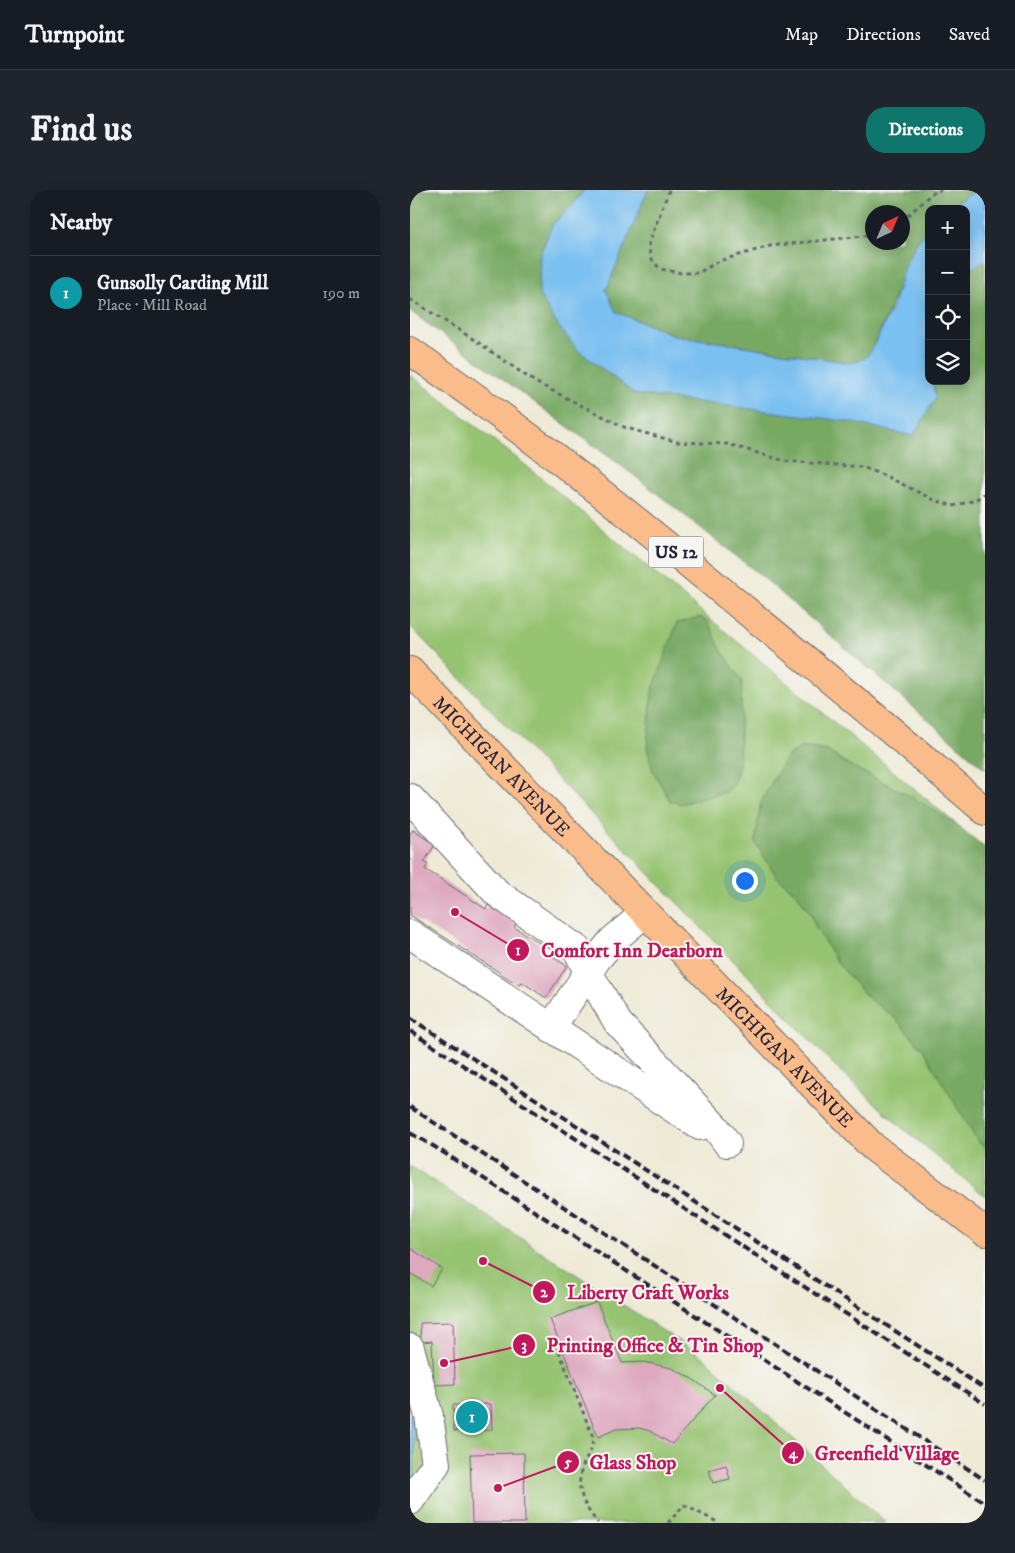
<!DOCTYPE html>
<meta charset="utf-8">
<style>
:root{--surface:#171b24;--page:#20242c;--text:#f1f3f6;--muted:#9ea1a6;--line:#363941;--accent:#0f766e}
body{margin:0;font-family:"IM FELL DW Pica",serif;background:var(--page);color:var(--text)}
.controls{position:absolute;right:15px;top:15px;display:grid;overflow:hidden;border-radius:10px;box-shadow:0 2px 12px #0003}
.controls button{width:45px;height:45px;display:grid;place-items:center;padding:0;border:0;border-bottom:1px solid var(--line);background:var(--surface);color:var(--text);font:25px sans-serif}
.compass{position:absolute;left:455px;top:15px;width:45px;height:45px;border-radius:50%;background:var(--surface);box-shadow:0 2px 12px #0003;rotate:44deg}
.you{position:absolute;left:334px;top:690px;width:18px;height:18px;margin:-12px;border:4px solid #fff;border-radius:50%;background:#1a73e8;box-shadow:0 0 0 8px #1a73e833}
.badge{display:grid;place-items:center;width:32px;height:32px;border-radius:50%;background:var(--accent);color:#fff;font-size:16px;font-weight:700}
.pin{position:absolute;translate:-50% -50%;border:2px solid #fff;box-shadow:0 1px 5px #0006}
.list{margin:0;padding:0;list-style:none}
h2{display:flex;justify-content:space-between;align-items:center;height:65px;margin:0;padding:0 20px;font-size:21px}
h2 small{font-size:16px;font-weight:400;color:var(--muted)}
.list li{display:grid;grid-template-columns:32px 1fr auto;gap:15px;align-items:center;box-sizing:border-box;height:75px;padding:0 20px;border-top:1px solid var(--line)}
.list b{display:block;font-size:19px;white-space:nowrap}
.list p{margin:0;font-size:16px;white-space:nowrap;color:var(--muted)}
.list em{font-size:16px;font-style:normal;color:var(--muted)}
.icon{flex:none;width:28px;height:28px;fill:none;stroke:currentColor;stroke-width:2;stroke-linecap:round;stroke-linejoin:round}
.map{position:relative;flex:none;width:575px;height:1333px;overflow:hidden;border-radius:20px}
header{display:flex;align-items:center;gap:30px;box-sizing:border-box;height:70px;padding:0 25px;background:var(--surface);border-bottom:1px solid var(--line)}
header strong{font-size:24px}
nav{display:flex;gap:28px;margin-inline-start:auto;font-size:18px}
.intro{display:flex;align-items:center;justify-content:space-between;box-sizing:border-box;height:120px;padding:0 30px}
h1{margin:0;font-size:35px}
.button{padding:12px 22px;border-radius:20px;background:var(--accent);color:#fff;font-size:18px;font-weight:700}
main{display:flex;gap:30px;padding:0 30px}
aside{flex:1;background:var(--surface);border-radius:20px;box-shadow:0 2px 12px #0003}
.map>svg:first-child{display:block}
.green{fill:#96c371;stroke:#5c7256}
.forest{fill:#78a963;stroke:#4d664f;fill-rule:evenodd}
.water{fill:#7ac0f1;stroke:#4e7196}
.building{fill:#dea8bf}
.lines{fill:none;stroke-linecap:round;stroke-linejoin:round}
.minor-casing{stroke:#696871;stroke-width:30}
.major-casing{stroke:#696871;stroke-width:30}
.path{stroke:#696871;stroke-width:3;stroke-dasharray:4 4;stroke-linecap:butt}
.minor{stroke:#fff;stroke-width:28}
.major{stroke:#f9bc8a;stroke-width:28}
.rail{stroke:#22223b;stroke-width:4;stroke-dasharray:8 4;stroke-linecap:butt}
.labels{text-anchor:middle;stroke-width:4;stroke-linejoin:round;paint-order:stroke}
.shield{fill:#f6f6f2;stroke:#626272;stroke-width:1}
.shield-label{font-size:18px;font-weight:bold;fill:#22223b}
.street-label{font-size:19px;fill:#22223b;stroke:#f6f6f2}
.leader{fill:none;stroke:#c2185b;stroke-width:2}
.callout-dot{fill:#c2185b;stroke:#f6f6f2;stroke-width:2}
.mark-label{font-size:15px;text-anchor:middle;font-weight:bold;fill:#fff}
.callout-label{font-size:20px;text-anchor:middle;font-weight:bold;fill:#c2185b;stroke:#f6f6f2;stroke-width:4;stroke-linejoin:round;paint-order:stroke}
</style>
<header>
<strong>Turnpoint</strong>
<nav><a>Map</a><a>Directions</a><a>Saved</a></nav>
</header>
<div class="intro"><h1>Find us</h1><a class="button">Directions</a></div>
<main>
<aside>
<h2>Nearby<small></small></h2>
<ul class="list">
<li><span class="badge" style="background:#0f9aa8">1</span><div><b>Gunsolly Carding Mill</b><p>Place · Mill Road</p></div><em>190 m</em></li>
</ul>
</aside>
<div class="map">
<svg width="575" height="1333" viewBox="0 0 575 1333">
<rect width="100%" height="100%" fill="#f6f6f2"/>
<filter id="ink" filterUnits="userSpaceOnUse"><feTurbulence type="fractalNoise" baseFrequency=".02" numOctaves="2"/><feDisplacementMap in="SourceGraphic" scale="10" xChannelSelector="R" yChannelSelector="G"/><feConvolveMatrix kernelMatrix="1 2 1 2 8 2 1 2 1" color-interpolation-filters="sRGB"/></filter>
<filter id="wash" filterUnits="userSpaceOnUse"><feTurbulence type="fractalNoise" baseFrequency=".0096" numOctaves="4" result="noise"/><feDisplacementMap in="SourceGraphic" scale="20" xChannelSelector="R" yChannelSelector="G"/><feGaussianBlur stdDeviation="1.12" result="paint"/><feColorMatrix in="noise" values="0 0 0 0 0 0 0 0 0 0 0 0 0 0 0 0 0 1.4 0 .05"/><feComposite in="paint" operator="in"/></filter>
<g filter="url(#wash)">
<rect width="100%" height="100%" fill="#eeead5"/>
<g class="green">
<polygon points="0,185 114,274 575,658 575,1006 491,937 424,875 0,436"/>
<polygon points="0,976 293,1167 476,1333 0,1333"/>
</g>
<g class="forest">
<polygon points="0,0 174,0 160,18 143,34 168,160 225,204 435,231 503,246 525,209 523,191 556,191 556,82 575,70 575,579 349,384 221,283 0,121"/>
<path d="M238,0H567L535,19H519V38L508,51L466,151L456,168L441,173L264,145L206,122L196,100ZM462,22H492V52H462Z"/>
<polygon points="290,427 298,431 310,458 332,491 329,576 323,595 317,602 270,614 260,611 243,581 237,558 242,502 267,433"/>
<polygon points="391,557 417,561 441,576 506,609 548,636 575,658 575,957 568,952 513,860 486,829 459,809 429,775 406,738 401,724 386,703 367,687 345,652 351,612 376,567"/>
</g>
<g class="water">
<polygon points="174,0 238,0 196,100 206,122 264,145 441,173 456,168 466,151 483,115 495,74 508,51 519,38 519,143 517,146 519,191 523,191 525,209 503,246 435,231 225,204 168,160 148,136 129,104 130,64 143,34 160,18"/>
<polygon points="567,0 575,0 575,70 556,82 556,19 535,19"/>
<polygon points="0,1224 4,1224 4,1288 0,1292"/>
</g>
<g id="blocks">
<g class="building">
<polygon points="3,640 25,655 14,672 18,674 15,679 76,719 78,715 106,733 104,737 134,756 132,760 157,776 136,808 112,792 109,795 0,725 0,644"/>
<polygon points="0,1058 32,1079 21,1096 0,1083"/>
<polygon points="187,1112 212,1173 233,1172 262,1178 284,1190 305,1205 262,1254 240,1241 229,1238 206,1239 188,1247 140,1129"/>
<polygon points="43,1132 45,1194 24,1195 22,1151 11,1152 10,1133"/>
<polygon points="81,1214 82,1240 44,1241 43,1215"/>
<polygon points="114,1263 115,1333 62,1333 60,1264"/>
<polygon points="316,1275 320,1289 303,1293 299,1280"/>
</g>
</g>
</g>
<g filter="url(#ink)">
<use href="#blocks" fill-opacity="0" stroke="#696871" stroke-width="1"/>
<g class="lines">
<defs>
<g id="minor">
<polyline points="0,608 87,703 167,759 178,782 208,833 306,938 317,953"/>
<polyline points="0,744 290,936"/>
<polyline points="141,838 187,769 203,750 235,723"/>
<polyline points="0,1158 19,1226 26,1274 0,1311"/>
</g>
<g id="major">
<path d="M0,161C112,238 218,323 323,410C408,479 492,549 575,621"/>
<path id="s1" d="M0,481L463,957L575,1042"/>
</g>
</defs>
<use href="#minor" class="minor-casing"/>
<use href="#major" class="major-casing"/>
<g class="path">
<polyline points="259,0 239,53 240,67 250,79 271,83 288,83 309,71 360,56 462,45"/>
<polyline points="492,31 521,4 531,0"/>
<polyline points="0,109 63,149 125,192 216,238 268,252 317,254 375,271 452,277 478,287 522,309 543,316 565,310 575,303"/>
<path d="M149,1161L182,1245C185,1261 174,1268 171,1282C166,1302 176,1319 188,1333"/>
<polyline points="258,1333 274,1315 309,1333"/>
</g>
<use href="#minor" class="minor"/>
<use href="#major" class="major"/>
<g class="rail">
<polyline points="0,828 575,1199"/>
<polyline points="0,841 575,1214"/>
<polyline points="0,917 575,1290"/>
<polyline points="0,943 25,957 575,1313"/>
</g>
</g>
</g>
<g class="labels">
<rect class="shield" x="238.5" y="346.5" width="55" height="31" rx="4"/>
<g class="shield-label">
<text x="266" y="368">US 12</text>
</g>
<g class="street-label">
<text dy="7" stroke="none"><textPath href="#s1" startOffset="132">MICHIGAN AVENUE</textPath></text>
<text dy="7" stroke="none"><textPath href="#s1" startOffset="538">MICHIGAN AVENUE</textPath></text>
</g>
</g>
<path class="leader" d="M45 722L108 760M73 1071L134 1102M34 1173L114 1155M310 1198L383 1263M88 1298L158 1272"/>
<g class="callout-dot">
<circle cx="45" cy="722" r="5"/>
<circle cx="73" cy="1071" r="5"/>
<circle cx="34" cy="1173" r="5"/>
<circle cx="310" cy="1198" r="5"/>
<circle cx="88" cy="1298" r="5"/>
<circle cx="108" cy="760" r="12"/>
<circle cx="134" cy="1102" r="12"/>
<circle cx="114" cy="1155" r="12"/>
<circle cx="383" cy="1263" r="12"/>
<circle cx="158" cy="1272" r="12"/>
</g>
<g class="mark-label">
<text x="108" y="765">1</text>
<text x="134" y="1107">2</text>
<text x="114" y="1160">3</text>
<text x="383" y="1268">4</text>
<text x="158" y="1277">5</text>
</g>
<g class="callout-label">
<text x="222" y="767">Comfort Inn Dearborn</text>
<text x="238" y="1109">Liberty Craft Works</text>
<text x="245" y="1162">Printing Office &amp; Tin Shop</text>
<text x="477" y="1270">Greenfield Village</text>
<text x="223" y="1279">Glass Shop</text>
</g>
</svg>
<div class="controls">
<button>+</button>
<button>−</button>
<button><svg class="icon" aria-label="locate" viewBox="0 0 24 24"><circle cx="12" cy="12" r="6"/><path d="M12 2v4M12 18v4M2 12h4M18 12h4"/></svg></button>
<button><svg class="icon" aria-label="layers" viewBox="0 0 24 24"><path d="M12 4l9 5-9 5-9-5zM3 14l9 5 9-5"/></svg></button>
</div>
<svg class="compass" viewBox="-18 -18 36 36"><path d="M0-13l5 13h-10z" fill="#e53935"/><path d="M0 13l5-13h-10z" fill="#9ea1a6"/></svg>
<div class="you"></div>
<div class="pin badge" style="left:62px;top:1227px;background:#0f9aa8">1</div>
</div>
</main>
